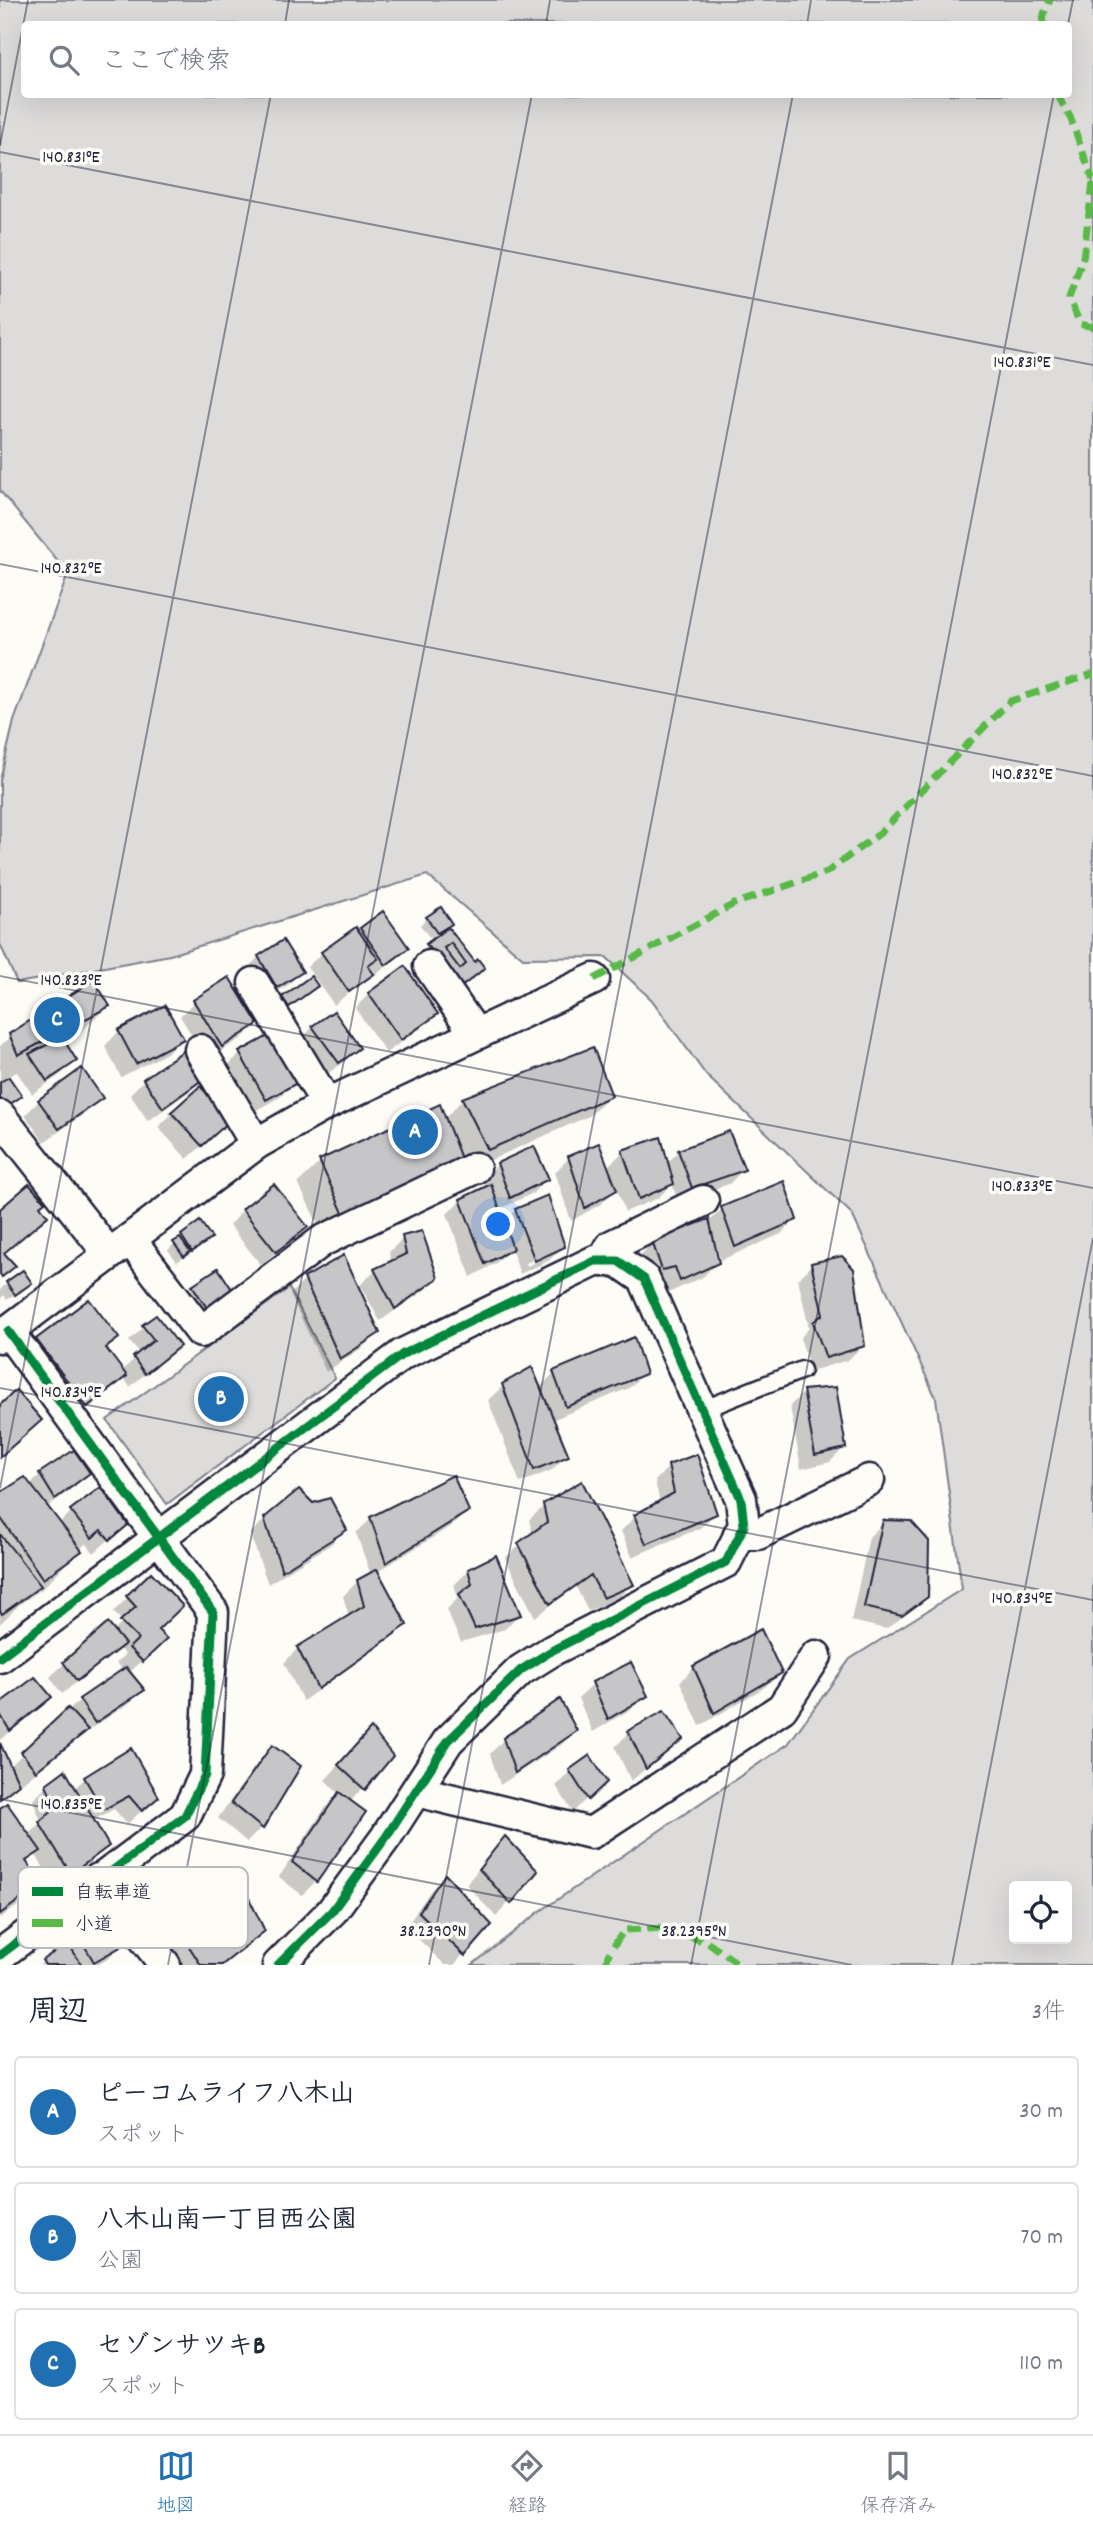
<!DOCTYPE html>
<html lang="ja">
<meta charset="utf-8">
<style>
:root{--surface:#fff;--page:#f2f2f3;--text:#1f2937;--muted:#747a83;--line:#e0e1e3;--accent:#1f6fb2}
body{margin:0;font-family:Dekko,"Klee One",sans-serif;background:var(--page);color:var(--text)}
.controls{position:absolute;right:21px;bottom:21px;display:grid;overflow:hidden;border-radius:7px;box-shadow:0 7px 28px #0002}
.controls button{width:63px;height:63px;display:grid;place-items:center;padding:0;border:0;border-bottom:2px solid var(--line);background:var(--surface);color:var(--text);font:35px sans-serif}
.you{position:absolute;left:499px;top:1225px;width:24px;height:24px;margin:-18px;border:5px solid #fff;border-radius:50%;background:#1a73e8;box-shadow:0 0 0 10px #1a73e833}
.badge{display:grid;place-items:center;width:46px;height:46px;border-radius:50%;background:var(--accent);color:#fff;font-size:23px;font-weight:700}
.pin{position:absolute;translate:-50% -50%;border:4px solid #fff;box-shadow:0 2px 7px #0006}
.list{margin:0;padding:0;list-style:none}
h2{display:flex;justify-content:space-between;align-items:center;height:91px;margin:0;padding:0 28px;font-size:30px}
h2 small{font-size:23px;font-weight:400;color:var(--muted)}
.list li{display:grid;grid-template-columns:46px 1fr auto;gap:21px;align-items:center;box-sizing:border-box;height:112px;margin:0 14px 14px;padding:0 14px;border:2px solid var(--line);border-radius:7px}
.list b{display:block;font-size:26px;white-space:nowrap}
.list p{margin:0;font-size:23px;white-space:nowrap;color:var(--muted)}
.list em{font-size:23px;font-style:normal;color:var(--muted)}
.icon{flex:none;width:38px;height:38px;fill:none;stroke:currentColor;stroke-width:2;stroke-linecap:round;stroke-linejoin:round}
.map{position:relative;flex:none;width:1093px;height:1965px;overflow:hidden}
.search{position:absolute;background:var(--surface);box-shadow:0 7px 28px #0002;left:21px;right:21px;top:21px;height:77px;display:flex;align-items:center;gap:18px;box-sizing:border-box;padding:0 24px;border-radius:7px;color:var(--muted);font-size:26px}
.sheet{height:469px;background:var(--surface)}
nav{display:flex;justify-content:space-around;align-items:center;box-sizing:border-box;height:98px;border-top:2px solid var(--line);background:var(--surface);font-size:19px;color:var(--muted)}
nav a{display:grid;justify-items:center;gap:4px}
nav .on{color:var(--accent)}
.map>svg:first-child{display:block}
.green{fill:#dddcdb;stroke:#807f8b;stroke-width:2;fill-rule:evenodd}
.shadow{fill:#0003;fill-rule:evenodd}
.building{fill:#c6c6c8;stroke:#22223b;stroke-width:2;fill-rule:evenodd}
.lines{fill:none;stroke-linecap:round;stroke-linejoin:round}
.service-casing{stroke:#22223b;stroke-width:21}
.minor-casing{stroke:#22223b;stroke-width:35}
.service{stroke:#fdfcf7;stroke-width:16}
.minor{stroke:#fdfcf7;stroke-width:30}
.quiet{stroke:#58b947;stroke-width:7;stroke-dasharray:14 7;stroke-linecap:butt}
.cycleway-casing{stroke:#fdfcf7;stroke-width:13}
.cycleway{stroke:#00873e;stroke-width:9}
.ticks{fill:none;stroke:#22223b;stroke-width:2;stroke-opacity:0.45}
.key{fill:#fdfcf7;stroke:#bbbbbf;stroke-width:2}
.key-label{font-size:19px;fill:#22223b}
.ticks-label{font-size:18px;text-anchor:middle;fill:#22223b;stroke:#fdfcf7;stroke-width:7;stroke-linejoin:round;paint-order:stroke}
</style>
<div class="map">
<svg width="1093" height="1965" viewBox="0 0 1093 1965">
<rect width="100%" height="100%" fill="#fdfcf7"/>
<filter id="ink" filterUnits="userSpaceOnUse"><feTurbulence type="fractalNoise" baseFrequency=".0143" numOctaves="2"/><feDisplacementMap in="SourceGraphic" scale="14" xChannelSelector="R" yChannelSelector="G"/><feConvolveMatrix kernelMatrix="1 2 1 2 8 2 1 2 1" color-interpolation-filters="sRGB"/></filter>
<g filter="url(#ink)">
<g class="green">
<path d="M0,0H1093V1965H472L539,1912L788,1744L850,1659L962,1589L936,1398L852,1214L706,1075L652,1000L606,957L523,958L427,875L170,955L17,983L0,944V780L14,721L68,574L0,491ZM24,24H1068V94H24ZM1014,1886H1067V1939H1014Z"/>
<polygon points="289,1288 335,1378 167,1504 107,1420"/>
</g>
<g class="shadow">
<polygon points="383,914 407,948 393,962 371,978 369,976 334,1005 307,967 322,953 355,929 357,932"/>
<polygon points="427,918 446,927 475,965 483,968 445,1001 413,960 445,932 443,930 430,938 420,925"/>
<polygon points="283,942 301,971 287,986 262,1001 244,971 259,957"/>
<polygon points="369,994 436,1013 421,1028 386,1053 355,1008"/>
<polygon points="194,1002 256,1024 242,1038 207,1060 180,1016"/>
<polygon points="108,1006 65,1046 75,1061 60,1075 32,1094 17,1072 7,1077 20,1096 0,1112 0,1046 11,1036"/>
<polygon points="313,1027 358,1048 344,1062 324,1076 299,1041"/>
<polygon points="119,1031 181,1038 167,1053 121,1077 105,1046"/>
<polygon points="241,1053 294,1083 280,1097 251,1113 226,1067"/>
<polygon points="204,1077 190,1091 148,1121 130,1094 144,1080"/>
<polygon points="610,1095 589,1116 323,1235 298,1183 320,1162 439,1107 444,1119 463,1099"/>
<polygon points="101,1098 87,1112 44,1142 25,1115 39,1101"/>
<polygon points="173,1113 215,1134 187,1159 158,1127"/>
<polygon points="679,1151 743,1170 729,1184 678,1201 672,1184 658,1198 625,1212 617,1189 601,1204 571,1221 555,1172 569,1158 606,1168 623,1152 667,1163"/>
<path d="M498,1164L547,1178L533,1193L498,1210L502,1224L516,1210L563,1247L548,1261L520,1274L511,1248L496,1263L471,1277L447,1214L461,1200L487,1187L484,1179ZM549,1253V1256L527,1266L526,1263Z"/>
<polygon points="722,1209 795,1220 781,1234 721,1260 716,1246 713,1247 717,1262 703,1277 666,1294 661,1281 647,1284 639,1257 653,1242 708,1223"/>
<polygon points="243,1210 305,1227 261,1265 229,1225"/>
<polygon points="182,1236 203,1244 177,1262 168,1250"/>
<polygon points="403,1238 436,1277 422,1292 380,1321 360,1285 375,1271 391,1263 389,1252"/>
<polygon points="343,1257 378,1333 363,1347 326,1372 290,1294 305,1280"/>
<polygon points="812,1265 863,1345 848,1360 811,1371 800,1338 809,1328 798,1279"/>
<polygon points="7,1283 23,1289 7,1300 4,1295 0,1299 0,1290"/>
<polygon points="194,1287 234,1297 204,1320 187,1293"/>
<polygon points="88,1301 117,1338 105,1350 121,1371 140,1354 129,1341 144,1327 178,1345 130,1387 123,1377 103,1397 65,1426 16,1362 37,1341"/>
<polygon points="554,1373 644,1373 629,1388 552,1420 567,1455 552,1470 520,1483 488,1400 503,1386 539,1388"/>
<polygon points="804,1391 845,1447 830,1462 801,1469 790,1406"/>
<polygon points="669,1466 715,1514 700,1528 632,1557 621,1531 636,1516 660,1503 655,1481"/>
<polygon points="88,1473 74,1487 46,1508 59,1524 72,1511 125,1525 94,1553 86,1543 42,1589 20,1604 0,1624 0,1495 29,1486 40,1474"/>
<polygon points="544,1506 632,1584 618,1598 588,1611 576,1587 535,1617 505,1558 533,1535 529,1520"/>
<polygon points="467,1511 453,1525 377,1572 405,1624 390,1639 303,1701 284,1663 298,1648 349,1617 343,1596 358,1581 371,1575 356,1533 371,1519"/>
<polygon points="265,1519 345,1530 331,1544 268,1584 250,1534"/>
<polygon points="884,1522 926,1596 911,1611 886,1629 851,1621 869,1537"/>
<polygon points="469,1570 519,1614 505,1629 461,1642 446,1610 458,1598 454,1585"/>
<polygon points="151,1575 156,1630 164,1639 129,1673 142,1689 128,1704 78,1737 21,1784 19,1782 0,1801 0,1748 9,1767 68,1710 124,1671 116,1663 125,1654 118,1648 62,1694 50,1677 65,1663 113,1632 123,1622 113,1612"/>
<polygon points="630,1665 646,1695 631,1709 593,1732 578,1698 593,1684"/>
<polygon points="694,1667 780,1673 765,1687 700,1726 680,1682"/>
<polygon points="50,1697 36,1711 0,1740 0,1705"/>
<polygon points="575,1731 561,1745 500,1785 490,1754 504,1739"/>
<polygon points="629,1733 681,1739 631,1781 615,1747"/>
<polygon points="357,1745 391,1756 350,1802 316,1881 302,1895 279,1877 325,1808 339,1794 325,1780"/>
<polygon points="272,1747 261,1828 247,1842 218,1818 258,1762"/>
<polygon points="589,1758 604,1782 573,1812 556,1786 570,1772"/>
<polygon points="85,1778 157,1797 127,1824 114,1809 92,1821 107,1846 93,1860 56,1887 35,1854 26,1863 40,1884 19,1905 0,1918 0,1811 28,1835 41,1822 33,1800 47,1786 74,1789"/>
<polygon points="505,1838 536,1871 496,1917 466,1884"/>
<polygon points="445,1876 490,1925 454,1965 445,1965 406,1927 431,1890"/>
<polygon points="176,1924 263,1930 223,1965 178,1965 161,1939"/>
<polygon points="75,1930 120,1946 106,1960 97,1965 39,1965 64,1948 61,1944"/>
</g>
<g class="building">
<polygon points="441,907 452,924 437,933 426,917"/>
<polygon points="383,911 409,948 386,965 360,928"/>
<polygon points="356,927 378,959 368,966 374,974 349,992 321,952"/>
<path d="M448,927L475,962L478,959L485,968L460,988L426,944ZM451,943L466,964L460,969L444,948Z"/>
<polygon points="283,940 303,972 277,988 258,956"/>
<polygon points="405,966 438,1014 401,1040 368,993"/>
<polygon points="311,976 318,986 289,1007 282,997"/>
<polygon points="229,977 258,1024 222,1047 193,1000"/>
<polygon points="94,980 110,1006 18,1055 9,1034"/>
<polygon points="165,1005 184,1039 136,1064 118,1030"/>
<polygon points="334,1011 360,1048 339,1063 312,1026"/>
<polygon points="270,1035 297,1083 266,1100 239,1052"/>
<polygon points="62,1037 77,1061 47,1081 29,1054"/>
<polygon points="593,1047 612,1096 488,1150 462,1098"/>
<polygon points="186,1049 206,1077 163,1108 143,1079"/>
<polygon points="82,1068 103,1098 59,1129 38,1100"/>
<polygon points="9,1077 22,1096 3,1109 0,1103 0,1082"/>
<polygon points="200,1086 231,1120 202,1146 171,1112"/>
<polygon points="440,1104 463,1164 344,1215 319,1160"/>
<polygon points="729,1131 745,1170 692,1188 678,1150"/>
<polygon points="661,1137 674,1184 639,1199 622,1150"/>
<polygon points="599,1143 617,1190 585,1208 568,1156"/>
<polygon points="534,1146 549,1179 510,1198 497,1163"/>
<polygon points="784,1181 797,1220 735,1247 721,1207"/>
<polygon points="29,1184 45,1202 40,1206 48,1216 4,1253 16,1266 2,1277 0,1274 0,1209"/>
<polygon points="274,1184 308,1227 276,1252 242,1209"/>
<polygon points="491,1184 513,1249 485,1264 460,1199"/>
<polygon points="548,1195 565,1247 535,1261 515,1209"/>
<polygon points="709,1219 719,1263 680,1281 675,1267 662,1270 652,1241"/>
<polygon points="200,1221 212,1238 192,1252 181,1235"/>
<polygon points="422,1231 438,1278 395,1309 374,1269 406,1254 402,1236"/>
<polygon points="180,1238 190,1252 184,1257 173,1242"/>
<polygon points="344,1255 380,1333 340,1359 304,1278"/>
<polygon points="842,1256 854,1269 865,1346 826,1358 813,1322 823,1314 811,1263"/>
<polygon points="218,1268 237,1297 211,1314 192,1285"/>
<polygon points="23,1270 32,1283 15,1295 6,1282"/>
<polygon points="89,1299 119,1338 106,1348 127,1376 87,1407 36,1339"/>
<polygon points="156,1315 180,1346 145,1374 133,1357 154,1340 142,1325"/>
<polygon points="634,1337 646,1374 566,1407 553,1371"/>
<polygon points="532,1367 569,1456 534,1470 502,1384"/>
<polygon points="836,1387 846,1448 815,1455 803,1390"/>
<polygon points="16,1390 42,1420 0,1457 0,1405"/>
<polygon points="74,1450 90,1473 55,1499 39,1473"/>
<polygon points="697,1454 717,1514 646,1544 634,1515 674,1493 668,1465"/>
<polygon points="453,1475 469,1511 386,1563 370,1517"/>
<polygon points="25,1477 82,1551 43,1579 0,1517 0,1493"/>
<polygon points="582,1481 634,1585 603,1598 591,1575 550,1604 518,1543 547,1522 543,1504"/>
<polygon points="101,1487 128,1525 110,1540 101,1530 92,1538 70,1510"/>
<polygon points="299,1489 313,1503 330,1498 347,1530 282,1571 264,1518"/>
<polygon points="883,1520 911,1521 929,1541 928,1597 902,1616 864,1607"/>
<polygon points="0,1534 41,1586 2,1614 0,1611"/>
<polygon points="496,1555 521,1615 475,1629 459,1594 472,1584 468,1569"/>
<polygon points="377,1569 407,1625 318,1689 297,1647 364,1606 357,1580"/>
<polygon points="151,1572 183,1606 158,1630 167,1639 143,1662 129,1648 138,1639 120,1621 136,1607 126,1596"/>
<polygon points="108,1623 125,1644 77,1681 63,1662"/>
<polygon points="761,1629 782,1673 714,1713 693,1666"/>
<polygon points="631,1662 648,1696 608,1719 592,1682"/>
<polygon points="126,1667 145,1690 95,1723 79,1699"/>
<polygon points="35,1677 52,1697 10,1731 0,1714 0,1703"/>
<polygon points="560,1699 577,1731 515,1773 503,1738"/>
<polygon points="68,1708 88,1730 36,1771 21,1752"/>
<polygon points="664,1711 683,1739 646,1769 628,1731"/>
<polygon points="371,1728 393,1756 365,1790 338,1765"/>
<polygon points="0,1743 19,1784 0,1799"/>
<polygon points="272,1745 301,1766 263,1829 231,1803"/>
<polygon points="131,1748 159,1797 142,1811 129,1796 103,1810 84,1777"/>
<polygon points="590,1755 607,1782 588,1800 569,1770"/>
<polygon points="65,1770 109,1846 71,1874 39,1822 55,1808 46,1784"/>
<polygon points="339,1792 366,1812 317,1882 292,1862"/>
<polygon points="7,1803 41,1851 26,1861 42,1884 0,1914 0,1808"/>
<polygon points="505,1836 538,1871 511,1904 479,1869"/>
<polygon points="445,1874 492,1925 465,1956 419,1912"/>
<polygon points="239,1878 265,1931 222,1965 201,1965 174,1923"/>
<polygon points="103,1912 122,1946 94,1962 74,1928"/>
<polygon points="68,1943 82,1965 45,1965 42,1960"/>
</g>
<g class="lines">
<defs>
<polyline id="service" points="702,1410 802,1370"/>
<g id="minor">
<polyline points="429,966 475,1033"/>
<polyline points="254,983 327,1104"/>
<polyline points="200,1050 256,1144"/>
<polyline points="0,1116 109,1254"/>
<polyline points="130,1239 201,1332 322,1241 475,1168"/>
<polyline points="603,1261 611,1246 703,1201"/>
<polyline points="0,1337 256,1144 327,1104 594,979"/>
<polyline points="739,1534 758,1534 869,1480"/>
<polyline points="0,1657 403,1354 595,1261 618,1261 644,1279 741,1499 744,1526 726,1562 553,1650 521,1670 448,1741 386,1837 332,1911 278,1965"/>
<polyline points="416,1791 591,1833 782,1708 816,1656"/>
<polyline points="98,1879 165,1965"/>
<polyline points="0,1955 185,1816 205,1775 213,1612 8,1331"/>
</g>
</defs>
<use href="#service" class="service-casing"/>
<use href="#minor" class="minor-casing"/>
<use href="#service" class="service"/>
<use href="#minor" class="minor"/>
<g class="quiet">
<polyline points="1043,24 1044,14 1050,0"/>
<polyline points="1057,94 1070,117 1093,180"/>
<polyline points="1093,183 1083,258 1069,298 1080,324 1093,327"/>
<polyline points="594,979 734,904 827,872 879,834 1010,701 1093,674"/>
<polyline points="606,1965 608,1955 624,1930 667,1928 710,1944 740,1965"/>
</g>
<defs>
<g id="cycleway">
<polyline points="0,1657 403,1354 595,1261 618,1261 644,1279 741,1499 744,1526 726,1562 553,1650 521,1670 448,1741 386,1837 332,1911 278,1965"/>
<polyline points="0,1955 185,1816 205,1775 213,1612 8,1331"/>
</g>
</defs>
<use href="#cycleway" class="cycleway-casing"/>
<use href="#cycleway" class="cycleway"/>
</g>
</g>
<path class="ticks" d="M285,24L289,0M546,24L550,0M807,24L811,0M1068,24L1073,0M0,145L28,0M0,152L1093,365M0,564L1093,776M0,976L1093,1188M0,1388L1093,1600M0,1488L271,94M0,1799L852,1965M168,1965L532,94M429,1965L793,94M691,1965L1054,94M952,1965L1093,1238"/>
<rect x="18" y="1867" width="230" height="81" rx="10" class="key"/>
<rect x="32" y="1887" width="31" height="9" fill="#00873e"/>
<rect x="32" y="1919" width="31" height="8" fill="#58b947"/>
<g class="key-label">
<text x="75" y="1898">自転車道</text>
<text x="75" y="1930">小道</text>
</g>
<g class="ticks-label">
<text x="71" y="162">140.831°E</text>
<text x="1022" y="367">140.831°E</text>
<text x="71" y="573">140.832°E</text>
<text x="1022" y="779">140.832°E</text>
<text x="71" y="985">140.833°E</text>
<text x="1022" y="1191">140.833°E</text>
<text x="71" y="1397">140.834°E</text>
<text x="1022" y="1603">140.834°E</text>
<text x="71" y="1809">140.835°E</text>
<text x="433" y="1936">38.2390°N</text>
<text x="694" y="1936">38.2395°N</text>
</g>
</svg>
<div class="controls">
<button><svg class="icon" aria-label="locate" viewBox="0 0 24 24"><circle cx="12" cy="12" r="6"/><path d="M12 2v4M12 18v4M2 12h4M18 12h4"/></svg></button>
</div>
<div class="you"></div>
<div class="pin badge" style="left:415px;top:1132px">A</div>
<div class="pin badge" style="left:221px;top:1399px">B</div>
<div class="pin badge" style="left:57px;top:1020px">C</div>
<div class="search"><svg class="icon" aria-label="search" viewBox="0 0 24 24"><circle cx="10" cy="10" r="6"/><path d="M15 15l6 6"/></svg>ここで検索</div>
</div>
<section class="sheet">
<h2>周辺<small>3件</small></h2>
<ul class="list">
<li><span class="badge">A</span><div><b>ピーコムライフ八木山</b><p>スポット</p></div><em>30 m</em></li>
<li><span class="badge">B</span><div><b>八木山南一丁目西公園</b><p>公園</p></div><em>70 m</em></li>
<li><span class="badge">C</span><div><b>セゾンサツキB</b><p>スポット</p></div><em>110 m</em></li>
</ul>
</section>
<nav>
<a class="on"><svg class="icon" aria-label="map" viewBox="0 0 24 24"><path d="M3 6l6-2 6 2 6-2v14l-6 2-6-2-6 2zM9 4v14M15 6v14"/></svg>地図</a>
<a><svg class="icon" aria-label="directions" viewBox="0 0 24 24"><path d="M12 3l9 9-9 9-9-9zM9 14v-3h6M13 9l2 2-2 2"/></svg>経路</a>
<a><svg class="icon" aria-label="saved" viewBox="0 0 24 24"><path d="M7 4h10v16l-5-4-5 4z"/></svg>保存済み</a>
</nav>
